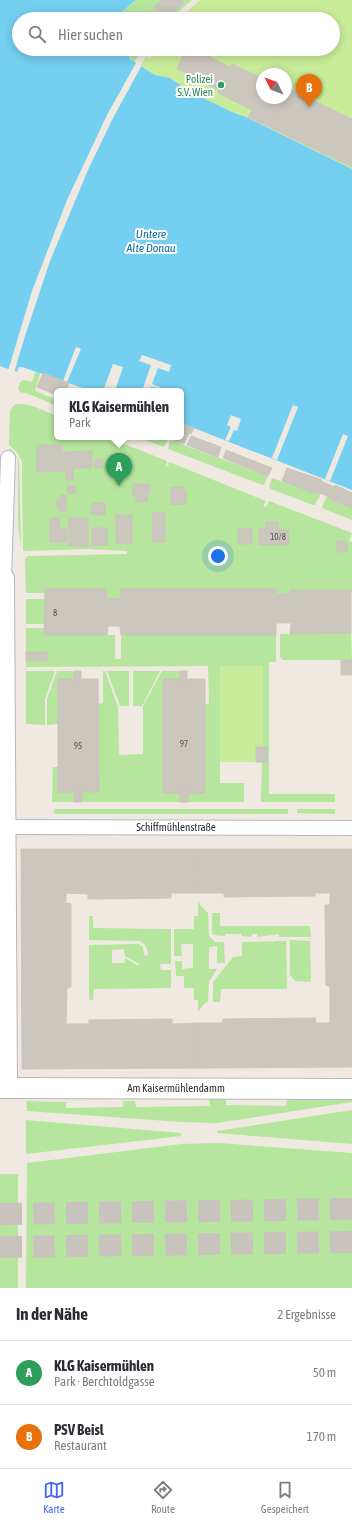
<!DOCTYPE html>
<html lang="de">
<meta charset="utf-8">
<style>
:root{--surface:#fff;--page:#f2f2f3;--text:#2b2b33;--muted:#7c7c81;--line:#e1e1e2;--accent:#4264fb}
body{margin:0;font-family:"Asap Condensed",sans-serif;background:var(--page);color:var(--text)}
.compass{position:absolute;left:256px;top:68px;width:36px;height:36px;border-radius:50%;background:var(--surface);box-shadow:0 2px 10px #0003;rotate:312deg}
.you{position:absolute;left:218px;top:556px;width:14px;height:14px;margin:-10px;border:3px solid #fff;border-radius:50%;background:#1a73e8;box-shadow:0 0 0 6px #1a73e833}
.badge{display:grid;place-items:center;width:26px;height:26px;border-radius:50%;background:var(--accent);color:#fff;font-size:13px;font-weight:700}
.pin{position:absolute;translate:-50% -33px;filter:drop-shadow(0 1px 2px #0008)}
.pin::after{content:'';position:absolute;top:21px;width:14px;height:12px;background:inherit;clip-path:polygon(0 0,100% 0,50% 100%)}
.popup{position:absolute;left:54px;top:388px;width:130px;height:52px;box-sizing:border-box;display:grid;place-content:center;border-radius:6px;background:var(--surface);filter:drop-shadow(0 1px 3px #0005);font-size:13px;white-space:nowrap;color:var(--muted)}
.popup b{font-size:15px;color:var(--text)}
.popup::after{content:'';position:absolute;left:50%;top:100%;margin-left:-8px;border:8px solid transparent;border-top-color:var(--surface)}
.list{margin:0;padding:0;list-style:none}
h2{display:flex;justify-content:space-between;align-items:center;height:52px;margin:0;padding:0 16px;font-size:17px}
h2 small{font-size:13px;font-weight:400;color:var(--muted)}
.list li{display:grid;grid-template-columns:26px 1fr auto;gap:12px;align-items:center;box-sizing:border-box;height:64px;padding:0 16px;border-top:1px solid var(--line)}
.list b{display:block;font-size:15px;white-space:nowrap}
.list p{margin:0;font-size:13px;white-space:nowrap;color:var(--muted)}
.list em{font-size:13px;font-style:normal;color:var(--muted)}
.icon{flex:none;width:22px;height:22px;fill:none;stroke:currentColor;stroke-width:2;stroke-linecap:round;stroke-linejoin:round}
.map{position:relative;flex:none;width:352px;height:1288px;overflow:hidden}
.search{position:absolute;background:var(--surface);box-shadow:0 2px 10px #0003;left:12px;right:12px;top:12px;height:44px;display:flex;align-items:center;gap:10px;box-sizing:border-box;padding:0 14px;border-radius:22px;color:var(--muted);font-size:15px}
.sheet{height:180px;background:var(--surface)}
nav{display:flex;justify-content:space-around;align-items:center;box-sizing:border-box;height:56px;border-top:1px solid var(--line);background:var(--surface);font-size:11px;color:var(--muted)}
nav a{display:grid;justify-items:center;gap:2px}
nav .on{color:var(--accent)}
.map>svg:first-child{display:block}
.green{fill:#b6e59e;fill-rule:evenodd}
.pitch{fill:#c9ec9a;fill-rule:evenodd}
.water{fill:#75cff0}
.pier{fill:#efe9e1}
.building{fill:#cbc7bf;stroke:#cbc5ba}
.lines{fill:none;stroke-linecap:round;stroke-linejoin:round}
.highway-tunnel{stroke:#c8c4bd;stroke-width:22;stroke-dasharray:22 11;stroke-linecap:butt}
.street-casing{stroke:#b4b7c1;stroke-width:16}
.secondary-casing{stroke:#b4b7c1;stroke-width:22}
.street{stroke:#fff;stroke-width:14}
.secondary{stroke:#fff;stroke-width:20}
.leisure-dot{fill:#2e9e5b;stroke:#fff;stroke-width:1.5}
.labels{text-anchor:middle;stroke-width:4;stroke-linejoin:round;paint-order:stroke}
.number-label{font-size:9px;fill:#555452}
.leisure-label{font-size:11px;fill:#27864d;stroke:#fff;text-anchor:end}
.street-label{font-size:11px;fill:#2e2e2e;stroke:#fff}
.water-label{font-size:12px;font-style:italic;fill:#0d6fa3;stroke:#fff}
</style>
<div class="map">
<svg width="352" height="1288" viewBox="0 0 352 1288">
<rect width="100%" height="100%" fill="#efe9e1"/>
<g class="green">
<polygon points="136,0 192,0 170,19 113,19"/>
<path d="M124,49H143L134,62C129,58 129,53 124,49Z"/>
<polygon points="36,371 40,373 35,391 57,400 57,406 29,394 20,392 18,388 20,382 23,380 32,382"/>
<path d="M16,404C30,403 44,411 57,416V437H91L90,439L93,440L94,437H107L167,461L166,466H168L169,462L266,501L263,506L266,507L269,501L352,533L349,541L352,542V593L350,590H291V594H276V589H121V599L107,598L106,589H46L45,593H26L25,559L28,556L127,554V551L88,549L23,551L22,461L16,451L9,445L10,411L13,406Z"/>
<polygon points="137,437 170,437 168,439 164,447"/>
<polygon points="170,440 268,476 264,485 260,484 168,449"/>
<polygon points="9,448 14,452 19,460 21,547 18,526 18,459 16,457 11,457"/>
<polygon points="272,478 316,494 317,492 321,494 315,505 313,505 271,489 269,487"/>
<polygon points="327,496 330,497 330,499 352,508 352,520 322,508"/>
<rect x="26" y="599" width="19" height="25"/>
<polygon points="26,628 45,628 45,635 115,635 115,659 121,659 121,635 276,635 276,662 269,662 269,794 335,794 335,802 261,802 262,762 267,762 267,747 263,747 263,666 220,666 220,783 244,783 244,802 188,802 188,794 205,793 205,704 209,704 208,666 26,667 26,661 47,661 47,652 26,652"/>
<polygon points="351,628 352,660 283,660 280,657 280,634 351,633"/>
<polygon points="26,671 55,671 45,699 45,725 26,724"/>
<polygon points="57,671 74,671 75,679 58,679 58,724 47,725 47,699"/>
<polygon points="103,671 105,671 118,707 119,755 143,754 143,706 162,671 180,671 180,679 163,679 163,793 180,793 180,802 82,802 82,792 99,792 98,704 103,703"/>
<polygon points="107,671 129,671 129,706 120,706"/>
<polygon points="133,671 160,671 142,706 133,706"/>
<polygon points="53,767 58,767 58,793 75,792 74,802 52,802"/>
<rect x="54" y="809" width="234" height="5"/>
<polygon points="297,809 335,809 335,814 297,813"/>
<polygon points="198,901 201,906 208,913 209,936 215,942 224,942 225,963 217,963 217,946 209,947 209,969 217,969 209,981 208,1001 203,1005 198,1012 198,1000 194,1000 194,988 184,988 184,976 176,976 175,961 182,961 182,969 193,968 193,944 181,944 182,956 174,956 174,929 194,929 194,916 198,916"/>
<polygon points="212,913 220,913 220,926 310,926 311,937 279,937 279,934 257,937 257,934 252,934 251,937 242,936 241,934 225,934 225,936 213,935 212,932"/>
<path d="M89,916H93V928L171,929V964H160L161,970H171V988L94,989L93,1000H89V945L139,944L143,947L144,955L148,956C148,949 146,943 139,941L89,940ZM124,949L125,956L139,964V966L125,958V963H112V950Z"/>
<polygon points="290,940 310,941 311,982 295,981 290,975"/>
<polygon points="286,941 287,989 221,989 220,1002 213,1002 213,982 233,957 242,956 242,942"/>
<polygon points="209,1099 226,1099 226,1105 286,1106 287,1100 352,1099 352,1102 217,1123 182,1122 27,1111 26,1101 66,1102 66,1108 123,1107 123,1101 135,1101 136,1107 210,1106"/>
<polygon points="352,1110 352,1144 217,1133 217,1131"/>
<polygon points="26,1120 181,1133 181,1136 26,1154"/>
<polygon points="219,1143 352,1153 352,1288 26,1288 27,1163 182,1144"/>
<rect x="0" y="1174" width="18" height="114"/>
</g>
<g class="pitch">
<path d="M200,0H352V169L246,117L232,112L191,92L170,78L155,75L145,68L140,66L146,57L150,59L155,49H333V19H179ZM262,74H286V98H262Z"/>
<polygon points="220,666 263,666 263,747 256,747 256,762 220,762"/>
</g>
<polygon class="water" points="0,0 136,0 113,19 19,19 19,49 124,49 128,53 130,59 155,75 170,78 191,92 232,112 246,117 352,169 352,490 181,423 181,391 92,391 22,367 19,367 17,372 0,366"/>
<g class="pier">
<polygon points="137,61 142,65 113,118 88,170 50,261 25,336 14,373 8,371 32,291 67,200 107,115"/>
<polygon points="76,347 81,349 67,382 63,381"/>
<polygon points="142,355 171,365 169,372 158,368 152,384 164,389 163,390 154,387 151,387 149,391 142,391 151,365 139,361"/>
<polygon points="113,364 123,367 115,391 103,391"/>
<polygon points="293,405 298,407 277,460 272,458"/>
<polygon points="231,415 241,419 237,431 234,430 229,441 225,440 231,427 227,425"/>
<polygon points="343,434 348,436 330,481 325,479"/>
</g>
<g class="building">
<polygon points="161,0 171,0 178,8 171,13 160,1"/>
<polygon points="171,0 182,0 184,3 178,8"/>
<polygon points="160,2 171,15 166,19 158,19 162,16 154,7"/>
<polygon points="126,11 132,19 118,19 118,18"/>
<polygon points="187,14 193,18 193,19 183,19"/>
<polygon points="186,49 193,49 230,67 232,64 262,78 262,98 286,98 286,87 352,119 352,167 248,117 252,110 218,93 219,90 177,69"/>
<polygon points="43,373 69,383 66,391 57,391 57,395 37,387"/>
<polygon points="181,423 194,428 191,434 189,433 184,444 171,439 172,437 181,437"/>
<polygon points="191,436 221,447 218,457 187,445"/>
<polygon points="37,445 62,445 62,452 65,452 65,470 62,470 62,471 37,472"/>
<polygon points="226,450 272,468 268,476 223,458"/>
<polygon points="92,451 92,468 73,468 73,480 66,480 66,452"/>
<rect x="95" y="459" width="7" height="9"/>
<polygon points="287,468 322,480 316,494 282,481"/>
<polygon points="321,481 334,487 330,497 317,492"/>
<polygon points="133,484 150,484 150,494 147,494 147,502 136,502 136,495 133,495"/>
<polygon points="335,485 352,493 352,508 330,499"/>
<polygon points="67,486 76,486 76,493 68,494"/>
<polygon points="171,487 183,487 183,490 186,490 186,504 171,505"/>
<polygon points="60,495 66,495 66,511 58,511 58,507 56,507 57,499 60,499"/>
<polygon points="92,503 105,503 105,515 91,514"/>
<polygon points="153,513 165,513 165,542 152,542"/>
<polygon points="116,515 132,515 132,544 116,543"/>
<rect x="50" y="518" width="9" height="10"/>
<rect x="69" y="518" width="19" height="28"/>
<polygon points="266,522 278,522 278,530 289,530 289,545 259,545 259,529 266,529"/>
<rect x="50" y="528" width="17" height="14"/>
<rect x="92" y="528" width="15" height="17"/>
<polygon points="238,528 252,529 252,544 238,544"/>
<polygon points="337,541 347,542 347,552 337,552"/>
<polygon points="45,589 106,589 107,598 121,599 121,589 276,589 276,594 291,594 291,590 351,590 351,633 290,634 291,623 276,623 276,635 121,635 120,626 108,626 107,635 44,635"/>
<rect x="26" y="652" width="21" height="9"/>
<rect x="341" y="660" width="11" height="15"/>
<polygon points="74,671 81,671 81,688 75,688"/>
<rect x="180" y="671" width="7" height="17"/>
<polygon points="58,679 75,679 75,688 81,688 82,679 98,679 99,792 82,792 82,784 75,784 75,792 58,793"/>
<polygon points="163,679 180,679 180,688 187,688 187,679 205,679 205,793 188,794 188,783 180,784 180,793 163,793"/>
<rect x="256" y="747" width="11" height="15"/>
<polygon points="188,783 188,802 180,802 180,784"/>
<polygon points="75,784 82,784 82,802 74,802"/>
<polygon points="21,849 197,849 198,893 171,893 171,898 88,899 88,894 66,893 66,903 71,904 71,987 67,988 66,1024 89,1024 89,1020 172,1019 172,1024 198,1023 198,1068 22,1069"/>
<polygon points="197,849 352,849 352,1067 198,1068 198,1023 223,1023 223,1019 316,1018 315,1023 330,1023 330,986 326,985 325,905 330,905 330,893 315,893 315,896 224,897 224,893 198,893"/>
</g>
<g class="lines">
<g class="highway-tunnel">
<polyline points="0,1214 352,1209"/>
<polyline points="0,1247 352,1242"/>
</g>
<defs>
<g id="street">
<polyline points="4,578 8,458"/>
<polyline points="0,827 352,828"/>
</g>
<g id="secondary">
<polyline points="0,578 4,578 7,1088"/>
<polyline points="0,1088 352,1089"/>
</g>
</defs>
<use href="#street" class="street-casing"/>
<use href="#secondary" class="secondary-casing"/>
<use href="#street" class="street"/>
<use href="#secondary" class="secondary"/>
</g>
<circle class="leisure-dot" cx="221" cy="85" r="4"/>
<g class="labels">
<g class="number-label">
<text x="278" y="540">10/8</text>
<text x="55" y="616">8</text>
<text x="184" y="747">97</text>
<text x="78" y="749">95</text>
</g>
<g class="leisure-label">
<text x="213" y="83">Polizei<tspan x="213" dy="13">S.V. Wien</tspan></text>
</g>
<g class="street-label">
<text x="176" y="831">Schiffmühlenstraße</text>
<text x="176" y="1092">Am Kaisermühlendamm</text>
</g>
<g class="water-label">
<text x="151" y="238">Untere<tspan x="151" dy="14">Alte Donau</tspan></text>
</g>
</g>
</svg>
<svg class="compass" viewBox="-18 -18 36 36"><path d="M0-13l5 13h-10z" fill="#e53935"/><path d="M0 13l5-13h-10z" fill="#7c7c81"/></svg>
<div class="you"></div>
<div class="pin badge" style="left:119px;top:486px;background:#2e9e5b">A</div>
<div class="popup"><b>KLG Kaisermühlen</b>Park</div>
<div class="pin badge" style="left:309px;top:107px;background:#e8710a">B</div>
<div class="search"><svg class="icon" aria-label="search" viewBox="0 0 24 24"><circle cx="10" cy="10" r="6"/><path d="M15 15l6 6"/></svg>Hier suchen</div>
</div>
<section class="sheet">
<h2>In der Nähe<small>2 Ergebnisse</small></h2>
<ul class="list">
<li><span class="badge" style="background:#2e9e5b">A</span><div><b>KLG Kaisermühlen</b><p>Park · Berchtoldgasse</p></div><em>50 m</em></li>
<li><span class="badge" style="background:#e8710a">B</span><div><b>PSV Beisl</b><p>Restaurant</p></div><em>170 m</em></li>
</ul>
</section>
<nav>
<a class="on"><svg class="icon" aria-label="map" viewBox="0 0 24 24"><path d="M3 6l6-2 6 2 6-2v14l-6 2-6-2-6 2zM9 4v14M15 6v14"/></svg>Karte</a>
<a><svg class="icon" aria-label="directions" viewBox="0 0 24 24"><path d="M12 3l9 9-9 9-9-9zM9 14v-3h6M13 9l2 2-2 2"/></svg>Route</a>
<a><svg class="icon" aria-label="saved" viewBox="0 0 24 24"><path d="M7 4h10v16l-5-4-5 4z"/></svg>Gespeichert</a>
</nav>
